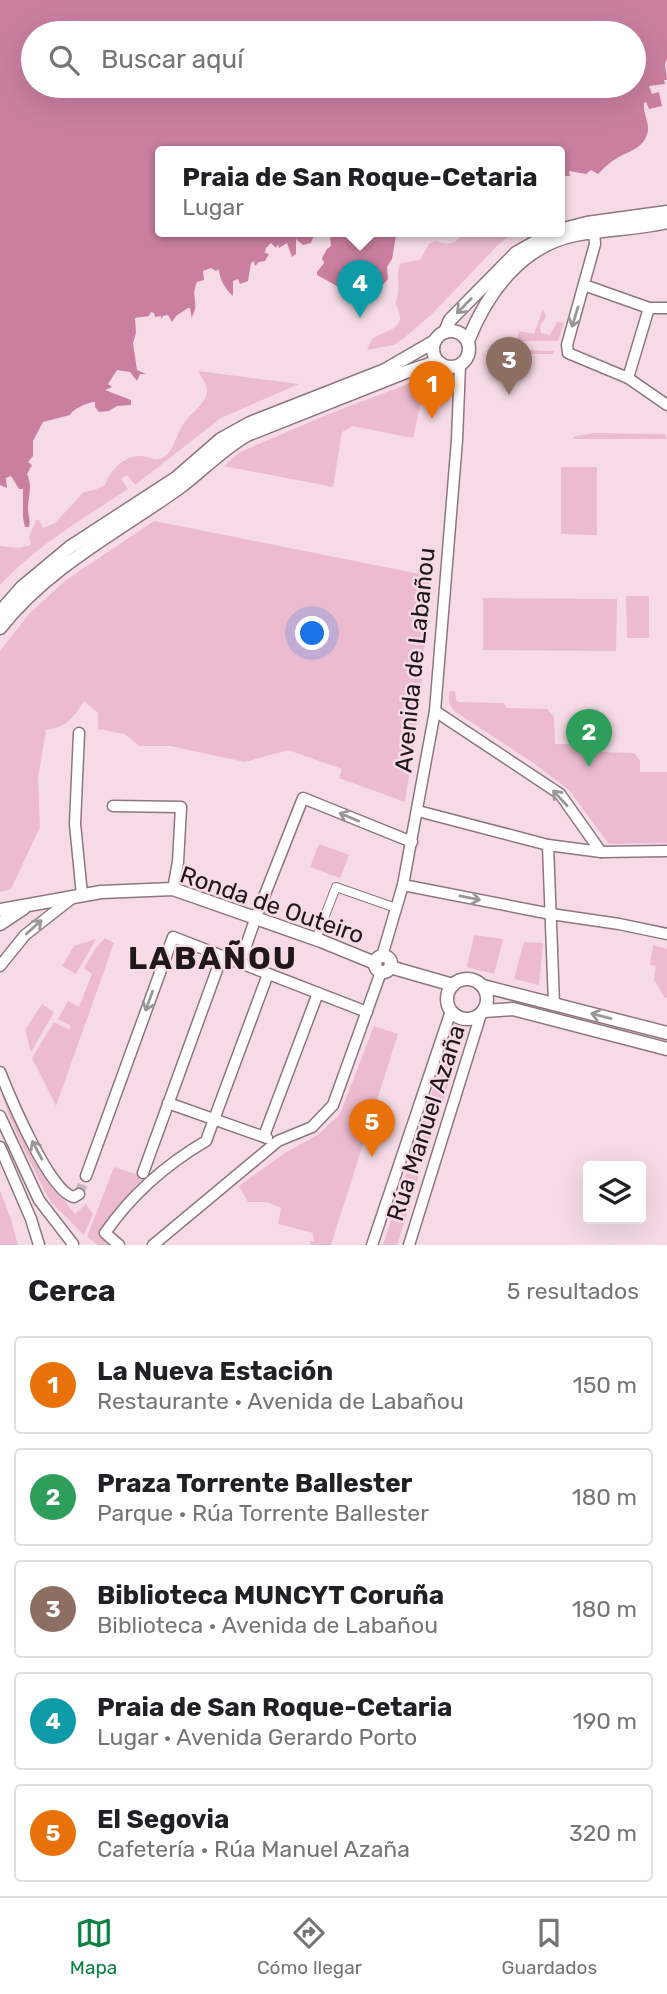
<!DOCTYPE html>
<html lang="es">
<meta charset="utf-8">
<style>
:root{--surface:#fff;--page:#f2f2f2;--text:#202124;--muted:#757577;--line:#e0e0e0;--accent:#0b8043}
body{margin:0;font-family:Rubik,sans-serif;background:var(--page);color:var(--text)}
.controls{position:absolute;right:21px;bottom:21px;display:grid;overflow:hidden;border-radius:7px;box-shadow:0 7px 28px #0002}
.controls button{width:63px;height:63px;display:grid;place-items:center;padding:0;border:0;border-bottom:2px solid var(--line);background:var(--surface);color:var(--text);font:35px sans-serif}
.you{position:absolute;left:313px;top:634px;width:24px;height:24px;margin:-18px;border:5px solid #fff;border-radius:50%;background:#1a73e8;box-shadow:0 0 0 10px #1a73e833}
.badge{display:grid;place-items:center;width:46px;height:46px;border-radius:50%;background:var(--accent);color:#fff;font-size:23px;font-weight:700}
.pin{position:absolute;translate:-50% -58px;filter:drop-shadow(0 2px 4px #0008)}
.pin::after{content:'';position:absolute;top:37px;width:24px;height:21px;background:inherit;clip-path:polygon(0 0,100% 0,50% 100%)}
.popup{position:absolute;left:155px;top:146px;width:410px;height:91px;box-sizing:border-box;display:grid;place-content:center;border-radius:7px;background:var(--surface);filter:drop-shadow(0 2px 5px #0005);font-size:23px;white-space:nowrap;color:var(--muted)}
.popup b{font-size:26px;color:var(--text)}
.popup::after{content:'';position:absolute;left:50%;top:100%;margin-left:-14px;border:14px solid transparent;border-top-color:var(--surface)}
.list{margin:0;padding:0;list-style:none}
h2{display:flex;justify-content:space-between;align-items:center;height:91px;margin:0;padding:0 28px;font-size:30px}
h2 small{font-size:23px;font-weight:400;color:var(--muted)}
.list li{display:grid;grid-template-columns:46px 1fr auto;gap:21px;align-items:center;box-sizing:border-box;height:98px;margin:0 14px 14px;padding:0 14px;border:2px solid var(--line);border-radius:7px}
.list b{display:block;font-size:26px;white-space:nowrap}
.list p{margin:0;font-size:23px;white-space:nowrap;color:var(--muted)}
.list em{font-size:23px;font-style:normal;color:var(--muted)}
.icon{flex:none;width:38px;height:38px;fill:none;stroke:currentColor;stroke-width:2;stroke-linecap:round;stroke-linejoin:round}
.map{position:relative;flex:none;width:667px;height:1245px;overflow:hidden}
.search{position:absolute;background:var(--surface);box-shadow:0 7px 28px #0002;left:21px;right:21px;top:21px;height:77px;display:flex;align-items:center;gap:18px;box-sizing:border-box;padding:0 24px;border-radius:38px;color:var(--muted);font-size:26px}
.sheet{height:651px;background:var(--surface)}
nav{display:flex;justify-content:space-around;align-items:center;box-sizing:border-box;height:98px;border-top:2px solid var(--line);background:var(--surface);font-size:19px;color:var(--muted)}
nav a{display:grid;justify-items:center;gap:4px}
nav .on{color:var(--accent)}
.map>svg:first-child{display:block}
.green{fill:#ecbbcf}
.water{fill:#ca7fa0;fill-rule:evenodd}
.lines{fill:none;stroke-linecap:round;stroke-linejoin:round}
.minor-tunnel{stroke:#cbb4bd;stroke-width:10;stroke-dasharray:10 5;stroke-linecap:butt}
.pedestrian-casing{stroke:#8e767f;stroke-width:10}
.minor-casing{stroke:#8e767f;stroke-width:13}
.tertiary-casing{stroke:#8e767f;stroke-width:15}
.pedestrian{stroke:#fff;stroke-width:8}
.minor{stroke:#fff;stroke-width:10}
.tertiary{stroke:#fff;stroke-width:12}
.oneway{stroke:#9b9798}
.labels{text-anchor:middle;stroke-width:5;stroke-linejoin:round;paint-order:stroke}
.street-label{font-size:24px;fill:#20171a;stroke:#f6dbe6}
.district-label{font-size:32px;font-weight:bold;letter-spacing:2px;fill:#20171a;stroke:#f6dbe6}
</style>
<div class="map">
<svg width="667" height="1245" viewBox="0 0 667 1245">
<rect width="100%" height="100%" fill="#f6dbe6"/>
<g class="green">
<path d="M468,232H514L498,245L432,314L404,338L394,345L367,350L372,339C385,329 411,331 395,303C403,290 394,275 401,263L420,260L429,244L435,241C452,247 454,242 468,232Z"/>
<polygon points="543,309 546,317 540,326 541,333 550,335 557,322 564,323 558,341 522,341 522,350 554,351 553,354 514,354 519,331 534,334"/>
<path d="M198,371L299,384L221,418L135,485L127,475L121,479L128,489C83,519 37,545 0,585V546L19,548L31,545L29,537L36,520H39L43,528L55,523L84,492L94,490L105,485C109,472 124,455 141,456C148,456 154,462 162,458C173,453 176,436 182,426C188,415 201,408 206,396C210,387 202,379 198,371Z"/>
<polygon points="426,377 433,377 443,384 443,406 421,401 413,438 353,426 342,432 333,487 224,466 240,452 329,414"/>
<polygon points="596,433 665,434 667,439 573,439 575,436"/>
<polygon points="561,467 597,467 597,535 561,534"/>
<path d="M154,521L430,576L420,702L405,802L339,778L342,769L288,750L245,762L170,746H139L125,734L98,729V713L84,701C73,719 66,727 46,730L38,778L40,827L11,889L0,892V651L29,614L66,580Z"/>
<polygon points="626,596 649,596 649,638 627,638"/>
<polygon points="483,598 617,599 616,651 483,650"/>
<polygon points="449,691 455,691 456,700 458,702 502,703 504,703 506,708 547,709 554,717 555,744 601,744 601,752 634,753 640,760 640,772 667,772 667,843 609,844 569,790 532,762 454,711 449,703"/>
<polygon points="319,844 349,855 340,878 310,867"/>
<polygon points="474,935 503,939 494,974 467,967"/>
<polygon points="105,938 114,943 56,1106 32,1058 54,1022 69,1030 71,1026 58,1019 68,1001 79,1007 92,974 84,968 96,948"/>
<polygon points="96,939 76,974 62,966 74,946"/>
<polygon points="524,942 543,943 539,985 514,979"/>
<polygon points="653,945 667,949 667,998 664,997 654,979 656,966 650,965"/>
<polygon points="42,1004 54,1012 31,1052 25,1030"/>
<polygon points="374,1026 398,1034 331,1245 311,1245 310,1241 314,1241 313,1233 278,1224 281,1208 267,1202 248,1202 239,1186 285,1153 319,1134 340,1114"/>
<polygon points="443,1059 455,1064 422,1164 410,1160"/>
<path d="M0,1079C22,1126 42,1173 75,1214L86,1204L93,1214L84,1235L51,1202L45,1192C32,1163 0,1108 0,1079Z"/>
<polygon points="114,1167 138,1175 141,1180 126,1197 99,1235 109,1245 98,1245 87,1237"/>
<polygon points="407,1171 419,1175 397,1245 383,1245"/>
<polygon points="0,1191 11,1219 18,1245 0,1245"/>
</g>
<g class="water">
<path d="M0,0H667V59L665,64L667,80H664L665,84L649,86L652,94L659,92L662,106L649,109L646,102L644,103C643,113 649,122 648,131C644,150 627,151 614,160C607,165 603,169 598,174L591,170L586,174L569,171L570,176H560V152H160V232H315L311,243L303,245L296,239V254L292,257L287,243L279,248L278,244L276,248L271,243L266,248L265,253L269,254L265,261L259,262L255,266L254,261L251,263L248,281L240,284L238,279L233,281V296C225,289 219,278 219,269L216,271L211,268L203,271L204,280L197,282C191,296 197,299 195,309C194,313 192,315 192,319L190,308H188L176,316L172,322L168,315L163,316L161,319V316L155,317L154,313L151,312L149,316L135,318L136,333L133,343L137,370L146,374H140L137,381L130,372L117,370L108,384L112,387L105,390L131,400V405L117,406L109,411L99,412L95,407V402C88,402 73,409 70,415L43,422L33,441V456L28,462L32,465L27,474C33,486 28,497 28,509C28,516 31,520 29,527H25L23,518V489H19L11,476L6,478L7,488L0,485ZM634,33V86H33V33Z"/>
<path d="M401,232V236H396L392,259L387,267L388,279C382,288 366,296 357,288C353,286 351,283 348,281L345,283L346,291L317,275V272L324,263L322,258L327,249L331,246L330,236L332,233Z"/>
</g>
<g class="lines">
<polyline class="minor-tunnel" points="79,1194 86,1176"/>
<defs>
<polyline id="pedestrian" points="316,939 336,887 396,908"/>
<g id="minor">
<polyline points="594,232 595,244 567,345 568,353 628,378 667,405"/>
<polyline points="584,285 649,308 667,308"/>
<polyline points="628,378 649,308"/>
<polyline points="435,711 560,794 601,852"/>
<polyline points="79,733 75,824 82,895"/>
<polyline points="113,806 181,807 178,862 173,889"/>
<polyline points="418,811 548,845 601,852 667,851"/>
<polyline points="548,845 554,1004"/>
<polyline points="403,885 551,914 619,924 667,934"/>
<polyline points="382,956 403,885 435,711 457,440 460,365"/>
<polyline points="240,963 256,917 303,798 412,842"/>
<polyline points="0,966 25,935 71,899"/>
<path d="M0,1072C10,1097 50,1193 74,1197L79,1194"/>
<polyline points="168,1103 267,1138"/>
<polyline points="0,1116 39,1200 73,1244"/>
<polyline points="264,1136 318,993"/>
<polyline points="0,1147 31,1219 39,1245"/>
<polyline points="143,1173 222,956"/>
<polyline points="86,1176 173,937 367,1012"/>
<path d="M119,1245L105,1233C132,1194 165,1165 206,1141L268,974"/>
<polyline points="153,1245 278,1141 312,1127 333,1105 381,972"/>
<polyline points="372,1245 451,1011"/>
<polyline points="409,1245 481,1014"/>
</g>
<g id="tertiary">
<polyline points="560,230 587,223 667,212"/>
<circle cx="451" cy="349" r="18"/>
<polyline points="445,332 450,320 516,253 553,232"/>
<path d="M468,341C487,293 521,246 575,235C606,229 637,229 667,222"/>
<polyline points="0,612 22,587 70,547 176,478 221,439 250,423 385,370 435,341"/>
<path d="M0,628C48,567 117,532 179,488C202,471 221,450 247,435L406,372L430,364L440,363"/>
<polyline points="0,910 101,892 173,889 321,941 375,963"/>
<polyline points="0,924 24,908"/>
<circle cx="383" cy="964" r="8"/>
<polyline points="390,967 453,985"/>
<circle cx="467" cy="999" r="20"/>
<polyline points="483,986 667,1033"/>
<polyline points="484,1011 513,1009 667,1049"/>
</g>
</defs>
<use href="#pedestrian" class="pedestrian-casing"/>
<use href="#minor" class="minor-casing"/>
<use href="#tertiary" class="tertiary-casing"/>
<use href="#pedestrian" class="pedestrian"/>
<use href="#minor" class="minor"/>
<use href="#tertiary" class="tertiary"/>
</g>
<defs><path id="oneway-shaft" d="M-6 0H5M1.5-3L5.5 0L1.5 3" fill="none" stroke-width="1.6" stroke-linecap="round" stroke-linejoin="round" transform="scale(1.75)"/></defs>
<g class="oneway">
<use href="#oneway-shaft" transform="translate(464 306) rotate(134)"/>
<use href="#oneway-shaft" transform="translate(575 317) rotate(107)"/>
<use href="#oneway-shaft" transform="translate(560 798) rotate(-133)"/>
<use href="#oneway-shaft" transform="translate(349 817) rotate(-157)"/>
<use href="#oneway-shaft" transform="translate(470 898) rotate(11)"/>
<use href="#oneway-shaft" transform="translate(34 927) rotate(-42)"/>
<use href="#oneway-shaft" transform="translate(149 1001) rotate(110)"/>
<use href="#oneway-shaft" transform="translate(601 1016) rotate(-165)"/>
<use href="#oneway-shaft" transform="translate(37 1150) rotate(-118)"/>
</g>
<g class="labels">
<g class="street-label">
<text transform="translate(415 660) rotate(-84)" y="8">Avenida de Labañou</text>
<text transform="translate(272 905) rotate(19)" y="8">Ronda de Outeiro</text>
<text transform="translate(426 1123) rotate(-72)" y="8">Rúa Manuel Azaña</text>
</g>
<g class="district-label">
<text x="213" y="969">LABAÑOU</text>
</g>
</g>
</svg>
<div class="controls">
<button><svg class="icon" aria-label="layers" viewBox="0 0 24 24"><path d="M12 4l9 5-9 5-9-5zM3 14l9 5 9-5"/></svg></button>
</div>
<div class="you"></div>
<div class="pin badge" style="left:432px;top:419px;background:#e8710a">1</div>
<div class="pin badge" style="left:589px;top:767px;background:#2e9e5b">2</div>
<div class="pin badge" style="left:509px;top:395px;background:#8d6e63">3</div>
<div class="pin badge" style="left:360px;top:318px;background:#0f9aa8">4</div>
<div class="popup"><b>Praia de San Roque-Cetaria</b>Lugar</div>
<div class="pin badge" style="left:372px;top:1157px;background:#e8710a">5</div>
<div class="search"><svg class="icon" aria-label="search" viewBox="0 0 24 24"><circle cx="10" cy="10" r="6"/><path d="M15 15l6 6"/></svg>Buscar aquí</div>
</div>
<section class="sheet">
<h2>Cerca<small>5 resultados</small></h2>
<ul class="list">
<li><span class="badge" style="background:#e8710a">1</span><div><b>La Nueva Estación</b><p>Restaurante · Avenida de Labañou</p></div><em>150 m</em></li>
<li><span class="badge" style="background:#2e9e5b">2</span><div><b>Praza Torrente Ballester</b><p>Parque · Rúa Torrente Ballester</p></div><em>180 m</em></li>
<li><span class="badge" style="background:#8d6e63">3</span><div><b>Biblioteca MUNCYT Coruña</b><p>Biblioteca · Avenida de Labañou</p></div><em>180 m</em></li>
<li><span class="badge" style="background:#0f9aa8">4</span><div><b>Praia de San Roque-Cetaria</b><p>Lugar · Avenida Gerardo Porto</p></div><em>190 m</em></li>
<li><span class="badge" style="background:#e8710a">5</span><div><b>El Segovia</b><p>Cafetería · Rúa Manuel Azaña</p></div><em>320 m</em></li>
</ul>
</section>
<nav>
<a class="on"><svg class="icon" aria-label="map" viewBox="0 0 24 24"><path d="M3 6l6-2 6 2 6-2v14l-6 2-6-2-6 2zM9 4v14M15 6v14"/></svg>Mapa</a>
<a><svg class="icon" aria-label="directions" viewBox="0 0 24 24"><path d="M12 3l9 9-9 9-9-9zM9 14v-3h6M13 9l2 2-2 2"/></svg>Cómo llegar</a>
<a><svg class="icon" aria-label="saved" viewBox="0 0 24 24"><path d="M7 4h10v16l-5-4-5 4z"/></svg>Guardados</a>
</nav>
